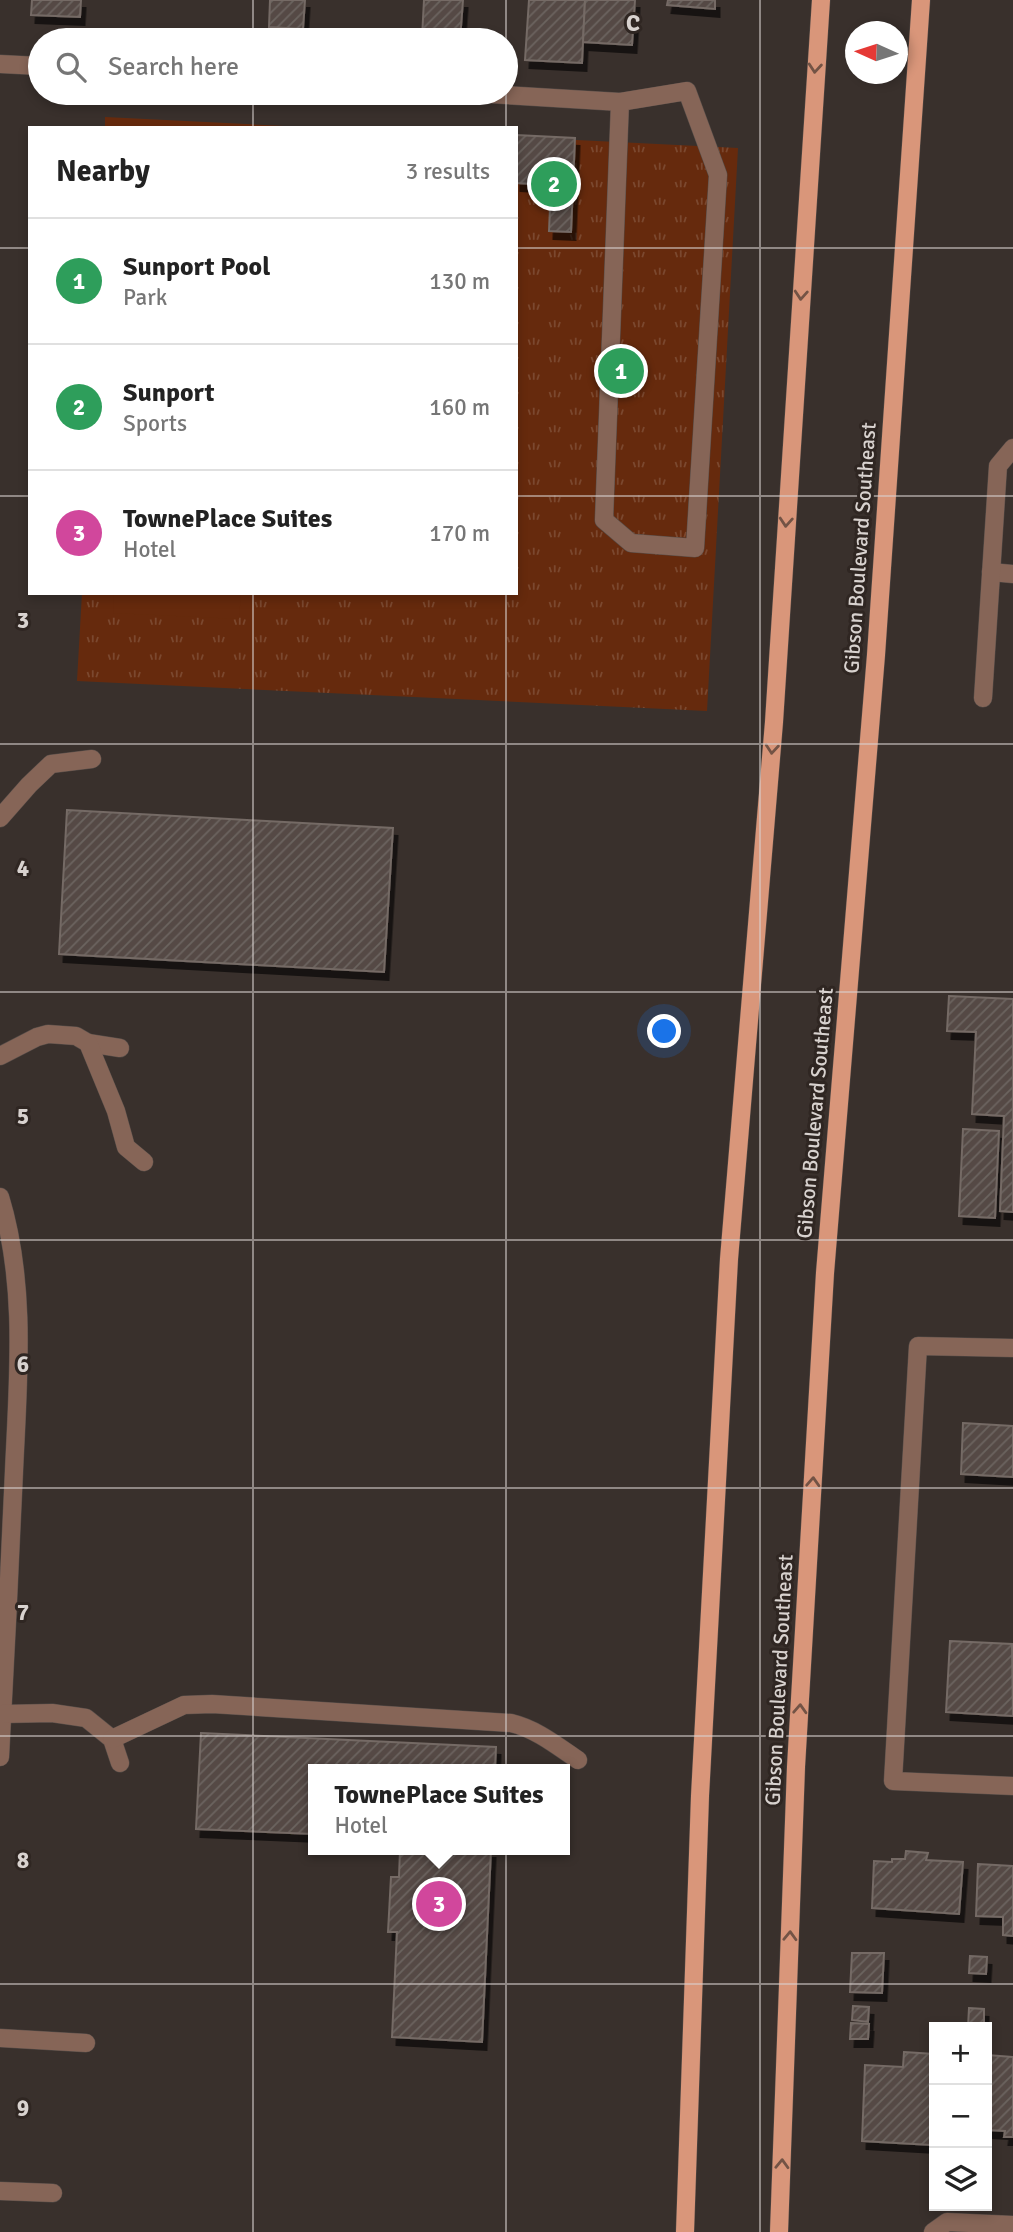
<!DOCTYPE html>
<meta charset="utf-8">
<style>
:root{--surface:#fff;--page:#f6f6f6;--text:#222;--muted:#767676;--line:#e0e0e0;--accent:#0b8043}
body{margin:0;font-family:Signika,sans-serif;background:var(--page);color:var(--text)}
.controls{position:absolute;right:21px;bottom:21px;display:grid;overflow:hidden;border-radius:0px;box-shadow:0 4px 10px #0003}
.controls button{width:63px;height:63px;display:grid;place-items:center;padding:0;border:0;border-bottom:2px solid var(--line);background:var(--surface);color:var(--text);font:35px sans-serif}
.compass{position:absolute;left:845px;top:21px;width:63px;height:63px;border-radius:50%;background:var(--surface);box-shadow:0 4px 10px #0003;rotate:273deg}
.you{position:absolute;left:665px;top:1032px;width:24px;height:24px;margin:-18px;border:5px solid #fff;border-radius:50%;background:#1a73e8;box-shadow:0 0 0 10px #1a73e833}
.badge{display:grid;place-items:center;width:46px;height:46px;border-radius:50%;background:var(--accent);color:#fff;font-size:23px;font-weight:700}
.pin{position:absolute;translate:-50% -50%;border:4px solid #fff;box-shadow:0 2px 7px #0006}
.popup{position:absolute;left:308px;top:1764px;width:262px;height:91px;box-sizing:border-box;display:grid;place-content:center;border-radius:0px;background:var(--surface);filter:drop-shadow(0 2px 5px #0005);font-size:23px;white-space:nowrap;color:var(--muted)}
.popup b{font-size:26px;color:var(--text)}
.popup::after{content:'';position:absolute;left:50%;top:100%;margin-left:-14px;border:14px solid transparent;border-top-color:var(--surface)}
.list{margin:0;padding:0;list-style:none}
h2{display:flex;justify-content:space-between;align-items:center;height:91px;margin:0;padding:0 28px;font-size:30px}
h2 small{font-size:23px;font-weight:400;color:var(--muted)}
.list li{display:grid;grid-template-columns:46px 1fr auto;gap:21px;align-items:center;box-sizing:border-box;height:126px;padding:0 28px;border-top:2px solid var(--line)}
.list b{display:block;font-size:26px;white-space:nowrap}
.list p{margin:0;font-size:23px;white-space:nowrap;color:var(--muted)}
.list em{font-size:23px;font-style:normal;color:var(--muted)}
.icon{flex:none;width:38px;height:38px;fill:none;stroke:currentColor;stroke-width:2;stroke-linecap:round;stroke-linejoin:round}
.map{position:relative;flex:none;width:1013px;height:2232px;overflow:hidden}
.search{position:absolute;background:var(--surface);box-shadow:0 4px 10px #0003;left:28px;top:28px;width:490px;height:77px;display:flex;align-items:center;gap:18px;box-sizing:border-box;padding:0 24px;border-radius:38px;color:var(--muted);font-size:26px}
.panel{position:absolute;background:var(--surface);box-shadow:0 4px 10px #0003;left:28px;top:126px;width:490px;height:469px;border-radius:0px}
.map>svg:first-child{display:block}
.park{fill:url(#park-tufts)}
.pitch{fill:#662a0d}
.building{fill:url(#building-hatch);stroke:#746a65;stroke-width:2;filter:url(#shadow)}
.lines{fill:none;stroke-linecap:round;stroke-linejoin:round}
.minor-casing{stroke:#564d49;stroke-width:19}
.major-casing{stroke:#564d49;stroke-width:19}
.minor{stroke:#866557;stroke-width:18}
.major{stroke:#d9967a;stroke-width:18}
.oneway{stroke:#735345}
.grid{fill:none;stroke:#d8d2cf;stroke-width:2;stroke-opacity:0.55}
.labels{text-anchor:middle;stroke-width:6;stroke-linejoin:round;paint-order:stroke}
.street-label{font-size:21px;fill:#d8d2cf;stroke:#2f2622}
.grid-label{font-size:23px;text-anchor:middle;font-weight:bold;fill:#d8d2cf;stroke:#2f2622;stroke-width:6;stroke-linejoin:round;paint-order:stroke}
</style>
<div class="map">
<svg width="1013" height="2232" viewBox="0 0 1013 2232">
<defs>
<pattern id="park-tufts" width="24" height="20" patternUnits="userSpaceOnUse" patternTransform="scale(1.75)"><rect width="24" height="20" fill="#662a0d"/><path d="M3 7l-1-3M5 7V3M7 7l1-3M15 17l-1-3M17 17v-4M19 17l1-3" fill="none" stroke="#7b482f"/></pattern>
<pattern id="building-hatch" width="6" height="6" patternUnits="userSpaceOnUse" patternTransform="scale(1.75)"><rect width="6" height="6" fill="#544a45"/><path d="M-1 1l2-2M0 6l6-6M5 7l2-2" fill="none" stroke="#6c635f"/></pattern>
<filter id="shadow"><feDropShadow dx="4.5" dy="8" stdDeviation="0" flood-color="#0009"/></filter>
</defs>
<rect width="100%" height="100%" fill="#39302c"/>
<g class="park">
<polygon points="105,117 324,128 105,128"/>
<polygon points="516,137 738,148 707,711 77,681 82,593 516,593"/>
</g>
<polygon class="pitch" points="114,593 241,593 239,619 113,613"/>
<g class="building">
<polygon points="32,0 81,0 80,17 31,15"/>
<polygon points="270,0 305,0 303,29 269,27"/>
<polygon points="424,0 463,0 460,40 422,38"/>
<polygon points="529,0 585,0 582,63 525,60"/>
<polygon points="585,0 635,0 632,45 583,42"/>
<polygon points="668,0 715,0 715,9 667,5"/>
<polygon points="516,135 575,138 571,232 549,231 551,185 516,183"/>
<polygon points="67,810 393,828 384,972 59,954"/>
<polygon points="949,996 1013,999 1013,1212 1000,1211 1004,1116 972,1114 976,1032 947,1031"/>
<polygon points="963,1129 999,1131 995,1218 959,1216"/>
<polygon points="963,1423 1013,1426 1013,1477 961,1474"/>
<polygon points="950,1641 1012,1644 1013,1716 946,1712"/>
<polygon points="201,1733 496,1747 495,1769 313,1769 313,1834 196,1829"/>
<polygon points="400,1850 491,1850 482,2042 392,2037 397,1932 388,1932 391,1877 399,1877"/>
<polygon points="906,1851 928,1853 926,1860 963,1862 959,1914 872,1908 874,1861 892,1862 892,1859 905,1859"/>
<polygon points="978,1864 1013,1866 1013,1936 1003,1935 1003,1917 976,1916"/>
<polygon points="852,1953 884,1953 882,1993 850,1992"/>
<polygon points="970,1956 987,1957 986,1974 969,1973"/>
<polygon points="853,2006 869,2007 868,2022 852,2020"/>
<polygon points="969,2008 984,2009 984,2027 968,2027"/>
<polygon points="851,2023 869,2024 868,2039 850,2039"/>
<polygon points="904,2052 934,2054 934,2141 932,2141 931,2145 862,2141 865,2065 903,2067"/>
<polygon points="987,2055 1013,2057 1013,2137 1004,2137 1005,2131 987,2130"/>
</g>
<g class="lines">
<defs>
<g id="minor">
<polyline points="0,64 40,66"/>
<polyline points="473,93 620,102 687,91 718,175 695,548 631,543 604,520 620,102"/>
<polyline points="991,572 1013,574"/>
<polyline points="983,698 998,466 1013,448"/>
<polyline points="0,818 29,785 51,764 92,759"/>
<polyline points="88,1043 120,1048"/>
<polyline points="0,1056 37,1037 48,1034 76,1036 88,1043 116,1111 126,1147 144,1162"/>
<path d="M0,1197C27,1285 18,1381 14,1471C10,1566 5,1662 0,1757"/>
<polyline points="1013,1348 918,1346 893,1781 1013,1786"/>
<polyline points="2,1714 52,1713 86,1718 112,1739 120,1763"/>
<path d="M112,1739L184,1705L212,1704L511,1723C536,1729 556,1745 578,1760"/>
<polyline points="0,2038 86,2043"/>
<polyline points="0,2191 53,2193"/>
<polyline points="933,2232 947,2222 1013,2225"/>
</g>
<g id="major">
<polyline points="685,2232 700,1796 729,1259 774,722 821,0"/>
<polyline points="779,2232 796,1767 825,1273 876,655 921,0"/>
</g>
</defs>
<use href="#minor" class="minor-casing"/>
<use href="#major" class="major-casing"/>
<use href="#minor" class="minor"/>
<use href="#major" class="major"/>
</g>
<defs><path id="oneway-chevron" d="M-2-3.5L2.5 0L-2 3.5" fill="none" stroke-width="1.6" stroke-linecap="round" stroke-linejoin="round" transform="scale(1.75)"/></defs>
<g class="oneway">
<use href="#oneway-chevron" transform="translate(815 68) rotate(95)"/>
<use href="#oneway-chevron" transform="translate(801 295) rotate(94)"/>
<use href="#oneway-chevron" transform="translate(786 522) rotate(94)"/>
<use href="#oneway-chevron" transform="translate(772 749) rotate(95)"/>
<use href="#oneway-chevron" transform="translate(813 1482) rotate(-87)"/>
<use href="#oneway-chevron" transform="translate(800 1709) rotate(-87)"/>
<use href="#oneway-chevron" transform="translate(790 1936) rotate(-88)"/>
<use href="#oneway-chevron" transform="translate(782 2164) rotate(-88)"/>
</g>
<path class="grid" d="M253,0V40M506,0V128M760,0V2232M253,93V128M0,248H30M516,248H1013M0,496H30M516,496H1013M253,593V2232M506,593V2232M0,744H1013M0,992H1013M0,1240H1013M0,1488H1013M0,1736H1013M0,1984H1013"/>
<g class="labels">
<g class="street-label">
<text transform="translate(860 548) rotate(-86)" y="7">Gibson Boulevard Southeast</text>
<text transform="translate(815 1113) rotate(-85)" y="7">Gibson Boulevard Southeast</text>
<text transform="translate(779 1680) rotate(-87)" y="7">Gibson Boulevard Southeast</text>
</g>
</g>
<g class="grid-label">
<text x="633" y="31">C</text>
<text x="23" y="628">3</text>
<text x="23" y="876">4</text>
<text x="23" y="1124">5</text>
<text x="23" y="1372">6</text>
<text x="23" y="1620">7</text>
<text x="23" y="1868">8</text>
<text x="23" y="2116">9</text>
</g>
</svg>
<div class="controls">
<button>+</button>
<button>−</button>
<button><svg class="icon" aria-label="layers" viewBox="0 0 24 24"><path d="M12 4l9 5-9 5-9-5zM3 14l9 5 9-5"/></svg></button>
</div>
<svg class="compass" viewBox="-18 -18 36 36"><path d="M0-13l5 13h-10z" fill="#e53935"/><path d="M0 13l5-13h-10z" fill="#767676"/></svg>
<div class="you"></div>
<div class="pin badge" style="left:621px;top:371px;background:#2e9e5b">1</div>
<div class="pin badge" style="left:554px;top:184px;background:#2e9e5b">2</div>
<div class="pin badge" style="left:439px;top:1904px;background:#d1479c">3</div>
<div class="popup"><b>TownePlace Suites</b>Hotel</div>
<div class="search"><svg class="icon" aria-label="search" viewBox="0 0 24 24"><circle cx="10" cy="10" r="6"/><path d="M15 15l6 6"/></svg>Search here</div>
<section class="panel">
<h2>Nearby<small>3 results</small></h2>
<ul class="list">
<li><span class="badge" style="background:#2e9e5b">1</span><div><b>Sunport Pool</b><p>Park</p></div><em>130 m</em></li>
<li><span class="badge" style="background:#2e9e5b">2</span><div><b>Sunport</b><p>Sports</p></div><em>160 m</em></li>
<li><span class="badge" style="background:#d1479c">3</span><div><b>TownePlace Suites</b><p>Hotel</p></div><em>170 m</em></li>
</ul>
</section>
</div>
